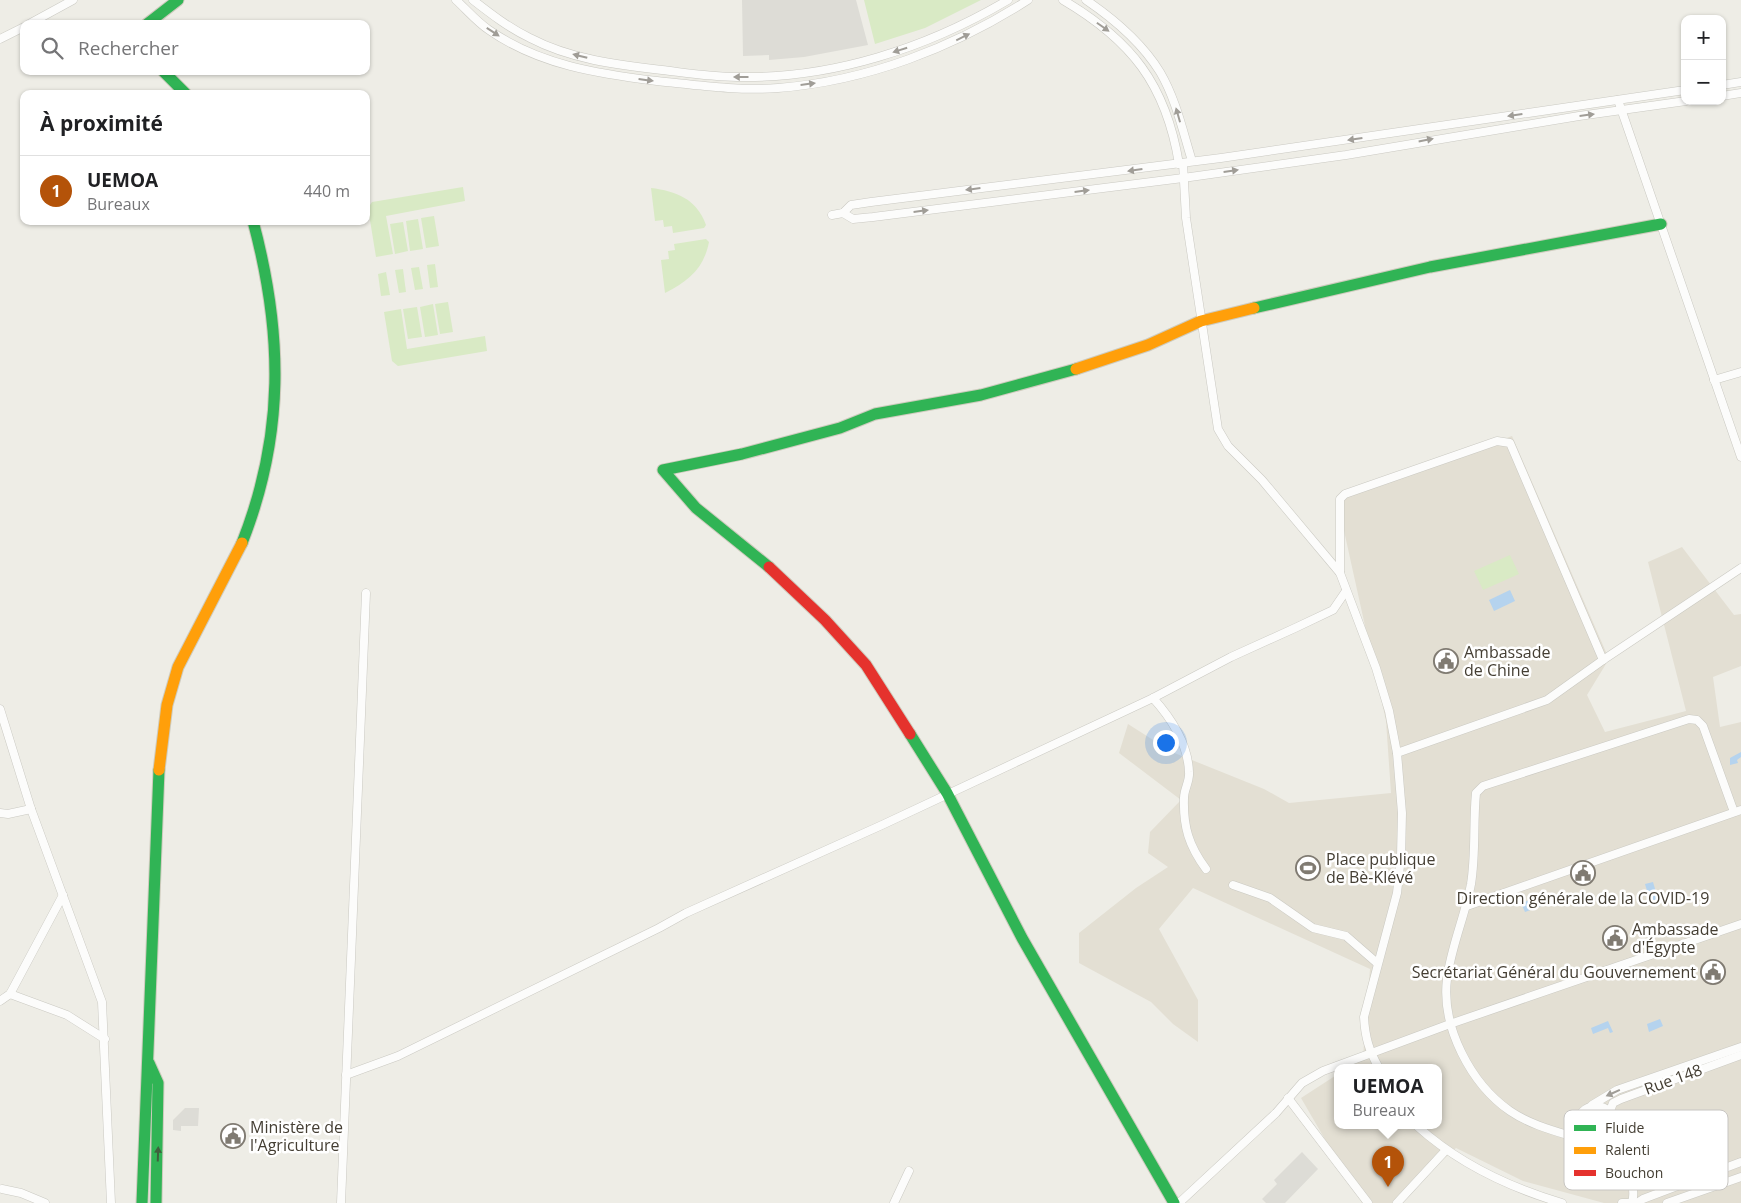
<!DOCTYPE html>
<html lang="fr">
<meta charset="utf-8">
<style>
:root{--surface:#fff;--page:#f6f6f6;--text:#202124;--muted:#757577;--line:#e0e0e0;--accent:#b45309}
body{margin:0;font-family:"Open Sans",sans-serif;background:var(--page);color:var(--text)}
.controls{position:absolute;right:15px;top:15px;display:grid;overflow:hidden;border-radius:10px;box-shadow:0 1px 4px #0004}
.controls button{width:45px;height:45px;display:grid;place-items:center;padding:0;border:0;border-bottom:1px solid var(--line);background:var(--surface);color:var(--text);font:25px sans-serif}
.you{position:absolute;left:1165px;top:742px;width:18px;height:18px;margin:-12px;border:4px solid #fff;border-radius:50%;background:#1a73e8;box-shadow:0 0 0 8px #1a73e833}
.badge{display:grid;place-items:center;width:32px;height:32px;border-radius:50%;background:var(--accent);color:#fff;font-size:16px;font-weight:700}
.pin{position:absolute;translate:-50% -41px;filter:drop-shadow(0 1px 2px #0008)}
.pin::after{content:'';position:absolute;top:26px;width:18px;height:15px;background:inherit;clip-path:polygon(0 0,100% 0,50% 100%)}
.popup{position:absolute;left:1334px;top:1064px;width:108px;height:65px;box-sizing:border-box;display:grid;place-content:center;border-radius:10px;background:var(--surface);filter:drop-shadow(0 1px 4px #0005);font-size:16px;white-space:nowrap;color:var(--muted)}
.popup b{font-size:19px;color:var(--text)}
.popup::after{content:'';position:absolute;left:50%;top:100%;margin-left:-10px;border:10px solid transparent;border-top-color:var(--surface)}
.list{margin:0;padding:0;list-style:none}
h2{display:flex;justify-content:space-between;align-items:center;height:65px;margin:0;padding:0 20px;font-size:21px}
h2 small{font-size:16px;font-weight:400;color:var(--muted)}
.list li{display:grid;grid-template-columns:32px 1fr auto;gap:15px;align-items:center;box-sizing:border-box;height:70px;padding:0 20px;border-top:1px solid var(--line)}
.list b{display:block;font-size:19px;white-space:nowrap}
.list p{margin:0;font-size:16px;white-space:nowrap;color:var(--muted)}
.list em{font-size:16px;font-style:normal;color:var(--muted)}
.icon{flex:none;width:28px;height:28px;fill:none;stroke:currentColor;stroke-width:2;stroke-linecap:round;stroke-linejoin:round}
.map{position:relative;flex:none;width:1741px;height:1203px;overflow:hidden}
.search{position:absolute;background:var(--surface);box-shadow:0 1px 4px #0004;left:20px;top:20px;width:350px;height:55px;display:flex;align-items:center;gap:12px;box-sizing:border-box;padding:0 18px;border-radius:10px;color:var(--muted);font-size:19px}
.panel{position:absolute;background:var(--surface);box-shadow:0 1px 4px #0004;left:20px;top:90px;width:350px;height:135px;border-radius:10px}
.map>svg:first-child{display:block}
.residential{fill:#e3dfd3}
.green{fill:#d9eac5}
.parking{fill:#dddcd6}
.water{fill:#b5d3ee}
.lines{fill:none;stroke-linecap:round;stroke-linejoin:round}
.street-casing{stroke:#cac9c2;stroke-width:9}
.fast-casing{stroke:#cecbbd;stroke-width:13}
.slow-casing{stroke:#cecbbd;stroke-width:13}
.jam-casing{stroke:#cecbbd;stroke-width:13}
.street{stroke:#fcfcfb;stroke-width:8}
.fast{stroke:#30b455;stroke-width:11}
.slow{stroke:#ff9f0a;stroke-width:11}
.jam{stroke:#e5322d;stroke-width:11}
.oneway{fill:#a09d97}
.oneway2{fill:#3e613d}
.labels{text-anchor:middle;stroke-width:5;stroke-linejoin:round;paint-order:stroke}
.poi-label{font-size:16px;fill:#443e33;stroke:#fff;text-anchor:start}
.street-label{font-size:16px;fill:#443e33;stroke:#fff}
.key{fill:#fff;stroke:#c7c5c2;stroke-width:1}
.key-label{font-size:14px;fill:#443e33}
</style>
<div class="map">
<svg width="1741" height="1203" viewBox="0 0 1741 1203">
<rect width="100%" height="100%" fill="#eeede6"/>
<polygon class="residential" points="1512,436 1609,659 1587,695 1605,732 1686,711 1648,562 1682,547 1734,615 1741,614 1741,666 1713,677 1720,727 1741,722 1741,1203 1604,1203 1523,1181 1456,1148 1394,1203 1362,1203 1301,1098 1338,1074 1338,1126 1438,1126 1438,1068 1346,1068 1363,1057 1370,969 1193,888 1159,929 1198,1000 1198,1042 1173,1024 1151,1002 1079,963 1079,933 1136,888 1168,867 1148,853 1150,832 1181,800 1119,753 1128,724 1172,752 1264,789 1289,803 1391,793 1386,721 1337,499"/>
<g class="green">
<polygon points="864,0 981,0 925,28 875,44"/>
<polygon points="463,187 465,201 386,216 393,254 376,257 368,208 372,202"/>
<path d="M651,188C676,191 697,199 706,225L704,228L673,233L672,226L664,227L663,220L655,221Z"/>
<polygon points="434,216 439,246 426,248 421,218"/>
<polygon points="418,219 423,249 410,251 406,221"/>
<polygon points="403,222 408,251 395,254 390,224"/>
<path d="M706,239L709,242C704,268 689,281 665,293L661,260L669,259L668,251L675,250L674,244Z"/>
<polygon points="435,264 438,287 430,288 427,265"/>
<polygon points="419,267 423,289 415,290 411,268"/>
<polygon points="403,269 406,292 399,293 395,270"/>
<polygon points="386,272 390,295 381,296 378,274"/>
<polygon points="448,302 453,332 440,334 435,304"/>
<polygon points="433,304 438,335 425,337 420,307"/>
<polygon points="417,307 422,337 408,339 403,309"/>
<polygon points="401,309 407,349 485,336 487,351 398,366 392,361 384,312"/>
<polygon points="1510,555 1519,574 1483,590 1474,571"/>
</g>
<g class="parking">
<polygon points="742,0 856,0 868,45 804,57 769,60 769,55 743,56"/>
<polygon points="185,1108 199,1108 198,1126 181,1126 181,1131 173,1130 173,1120"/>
<polygon points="1302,1152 1318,1169 1285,1203 1266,1203 1262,1199 1277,1184 1274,1180"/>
</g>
<g class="water">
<polygon points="1510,590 1515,601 1494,611 1489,600"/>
<polygon points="1741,752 1741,757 1737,760 1738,763 1730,765 1730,758"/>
<polygon points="1653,882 1658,899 1650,901 1645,884"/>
<polygon points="1539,897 1543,900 1544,905 1525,912 1521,903"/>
<polygon points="1660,1019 1663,1026 1649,1032 1647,1024"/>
<polygon points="1608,1021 1613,1032 1610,1033 1608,1028 1593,1034 1591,1028"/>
</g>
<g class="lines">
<defs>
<g id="street">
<path d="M456,0C467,10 477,22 489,30C539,65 599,74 657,81C697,85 738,91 778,88C867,81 953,48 1028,0"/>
<path d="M473,0C491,14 509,28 530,38C570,59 617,65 662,70C687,73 712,77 737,77C832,79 927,48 1008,0"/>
<path d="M1063,0C1131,40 1166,84 1179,164"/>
<path d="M1086,0C1114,19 1142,43 1160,72C1176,99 1183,132 1192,161"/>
<polyline points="29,24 73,0"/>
<polyline points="0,39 24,27"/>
<polyline points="1722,85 1741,82"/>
<polyline points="1722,96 1741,93"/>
<polyline points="1618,100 1741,457"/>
<polyline points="1183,163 1186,218 1218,429 1228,446 1262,480 1340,573"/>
<polyline points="843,213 853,219 873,217 1183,178 1346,155 1579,116 1686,101"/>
<polyline points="832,215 843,213 851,205 871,202 1221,158 1685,90"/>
<polyline points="1714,380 1741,372"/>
<path d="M1153,698C1171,718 1188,744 1189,772C1190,781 1184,789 1184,798C1183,827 1189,846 1206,869"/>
<polyline points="0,709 31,809 102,1002 111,1203"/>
<polyline points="1397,753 1547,700 1603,660 1741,568"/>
<polyline points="0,813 8,814 31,809"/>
<polyline points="1233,885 1270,898 1313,928 1346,936 1377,963"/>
<polyline points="1467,906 1741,810"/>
<polyline points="10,994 67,1015 105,1039"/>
<polyline points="0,1001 10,994 63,895"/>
<path d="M1379,1068C1369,1051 1365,1037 1364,1017L1397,893L1401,856L1402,813L1397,753L1389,711L1376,668L1340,573V499L1345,494L1497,441L1510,443L1603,660"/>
<polyline points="346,1075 398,1056 659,928 686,913 882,825 1153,698 1231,657 1295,628 1333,610 1346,591"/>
<polyline points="1288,1098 1368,1203"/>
<polyline points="1592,1105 1617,1090 1741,1047"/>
<circle cx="1596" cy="1125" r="19"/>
<polyline points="1610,1111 1613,1103 1621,1099 1741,1055"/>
<path d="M1417,1126C1459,1164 1508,1187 1562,1203"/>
<path d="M1612,1136C1621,1151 1638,1185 1632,1202"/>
<path d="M1584,1140C1559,1132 1532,1126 1510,1111C1471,1084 1441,1027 1447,979C1451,947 1465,916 1471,884C1476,853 1473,823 1476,793L1483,786L1689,719L1697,720L1703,726L1734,812"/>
<polyline points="2,1189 21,1193 45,1203"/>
<polyline points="341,1203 366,593"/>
<polyline points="894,1203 909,1171"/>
<polyline points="1179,1203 1276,1113 1302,1083 1323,1071 1450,1024 1741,924"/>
<polyline points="1397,1203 1446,1150"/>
<polyline points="1622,1203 1635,1203"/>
<polyline points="1637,1203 1643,1199 1741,1162"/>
<polyline points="1667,1203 1741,1177"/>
</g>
<g id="fast">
<polyline points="147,24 178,0"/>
<polyline points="163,71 186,94"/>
<polyline points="1254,308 1430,267 1661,224"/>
<path d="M242,543C285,434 283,333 253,221"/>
<polyline points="769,567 696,508 663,470 742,454 840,428 875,414 981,395 1076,369"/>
<polyline points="910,734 947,793 1022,938 1174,1203"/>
<polyline points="149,1063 158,1083 156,1203"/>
<polyline points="142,1203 159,770"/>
</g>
<g id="slow">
<polyline points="1076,369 1148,345 1201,321 1254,308"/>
<polyline points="159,770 167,705 178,667 242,543"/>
</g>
<polyline id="jam" points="769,567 825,620 866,665 910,734"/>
</defs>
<use href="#street" class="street-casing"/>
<use href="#fast" class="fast-casing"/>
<use href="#slow" class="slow-casing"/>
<use href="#jam" class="jam-casing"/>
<use href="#street" class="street"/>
<use href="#fast" class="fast"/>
<use href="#slow" class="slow"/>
<use href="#jam" class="jam"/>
</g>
<defs><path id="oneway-solid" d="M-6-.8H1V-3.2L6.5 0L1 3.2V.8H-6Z" transform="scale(1.25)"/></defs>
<g class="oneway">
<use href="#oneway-solid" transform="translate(1103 27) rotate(35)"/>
<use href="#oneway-solid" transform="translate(493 32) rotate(33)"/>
<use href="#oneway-solid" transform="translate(963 37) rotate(-26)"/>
<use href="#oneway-solid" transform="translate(900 50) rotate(163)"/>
<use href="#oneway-solid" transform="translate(580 56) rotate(-166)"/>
<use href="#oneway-solid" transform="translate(741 77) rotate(180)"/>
<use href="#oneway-solid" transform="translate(646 80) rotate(7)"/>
<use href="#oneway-solid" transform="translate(808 84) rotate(-7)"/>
<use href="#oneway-solid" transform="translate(1178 115) rotate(-106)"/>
<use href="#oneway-solid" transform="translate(1515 115) rotate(172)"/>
<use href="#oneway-solid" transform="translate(1587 115) rotate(-7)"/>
<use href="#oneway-solid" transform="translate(1355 139) rotate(172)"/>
<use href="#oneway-solid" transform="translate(1426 140) rotate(-11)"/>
<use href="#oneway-solid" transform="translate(1135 170) rotate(172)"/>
<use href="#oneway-solid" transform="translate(1231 171) rotate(-8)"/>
<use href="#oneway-solid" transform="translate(973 189) rotate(173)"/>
<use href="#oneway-solid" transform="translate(1082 191) rotate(-7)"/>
<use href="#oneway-solid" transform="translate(921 211) rotate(-7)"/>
<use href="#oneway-solid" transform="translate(1613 1093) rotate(156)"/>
</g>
<use class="oneway2" href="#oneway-solid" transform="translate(158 1154) rotate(-88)"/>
<defs>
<symbol id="civic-ring" viewBox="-11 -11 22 22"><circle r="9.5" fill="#fff" stroke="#807b72" stroke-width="1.5"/><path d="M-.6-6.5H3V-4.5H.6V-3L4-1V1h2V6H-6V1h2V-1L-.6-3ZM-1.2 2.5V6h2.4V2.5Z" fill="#807b72"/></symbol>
<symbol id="stadium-ring" viewBox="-11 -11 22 22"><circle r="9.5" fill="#fff" stroke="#807b72" stroke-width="1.5"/><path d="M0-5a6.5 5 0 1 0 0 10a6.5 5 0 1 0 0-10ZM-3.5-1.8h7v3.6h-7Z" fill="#807b72"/></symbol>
</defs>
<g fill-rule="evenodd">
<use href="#civic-ring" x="1432" y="647" width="28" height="28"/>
<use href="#stadium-ring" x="1294" y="854" width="28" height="28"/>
<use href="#civic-ring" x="1569" y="859" width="28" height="28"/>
<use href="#civic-ring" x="1601" y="924" width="28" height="28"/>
<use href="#civic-ring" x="1699" y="958" width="28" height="28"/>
<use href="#civic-ring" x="219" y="1122" width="28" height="28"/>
</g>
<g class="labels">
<g class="poi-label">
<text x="1464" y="658">Ambassade<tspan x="1464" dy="18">de Chine</tspan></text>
<text x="1326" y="865">Place publique<tspan x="1326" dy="18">de Bè-Klévé</tspan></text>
<text x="1583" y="904" text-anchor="middle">Direction générale de la COVID-19</text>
<text x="1632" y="935">Ambassade<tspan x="1632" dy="18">d'Égypte</tspan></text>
<text x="1696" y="978" text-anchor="end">Secrétariat Général du Gouvernement</text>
<text x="250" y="1133">Ministère de<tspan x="250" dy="18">l'Agriculture</tspan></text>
</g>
<g class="street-label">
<text transform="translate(1673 1079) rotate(-20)" y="6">Rue 148</text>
</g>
</g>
<rect x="1564" y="1110" width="164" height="80" rx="8" class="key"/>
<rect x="1574" y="1125" width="22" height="6" fill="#30b455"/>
<rect x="1574" y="1147" width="22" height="7" fill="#ff9f0a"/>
<rect x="1574" y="1170" width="22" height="6" fill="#e5322d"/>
<g class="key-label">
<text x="1605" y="1133">Fluide</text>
<text x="1605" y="1155">Ralenti</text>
<text x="1605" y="1178">Bouchon</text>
</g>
</svg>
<div class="controls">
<button>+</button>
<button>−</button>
</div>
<div class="you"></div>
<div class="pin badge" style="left:1388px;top:1187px">1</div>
<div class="popup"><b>UEMOA</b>Bureaux</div>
<div class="search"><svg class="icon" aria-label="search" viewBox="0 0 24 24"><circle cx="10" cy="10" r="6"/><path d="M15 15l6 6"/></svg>Rechercher</div>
<section class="panel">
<h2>À proximité<small></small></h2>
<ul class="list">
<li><span class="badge">1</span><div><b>UEMOA</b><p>Bureaux</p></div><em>440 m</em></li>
</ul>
</section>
</div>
